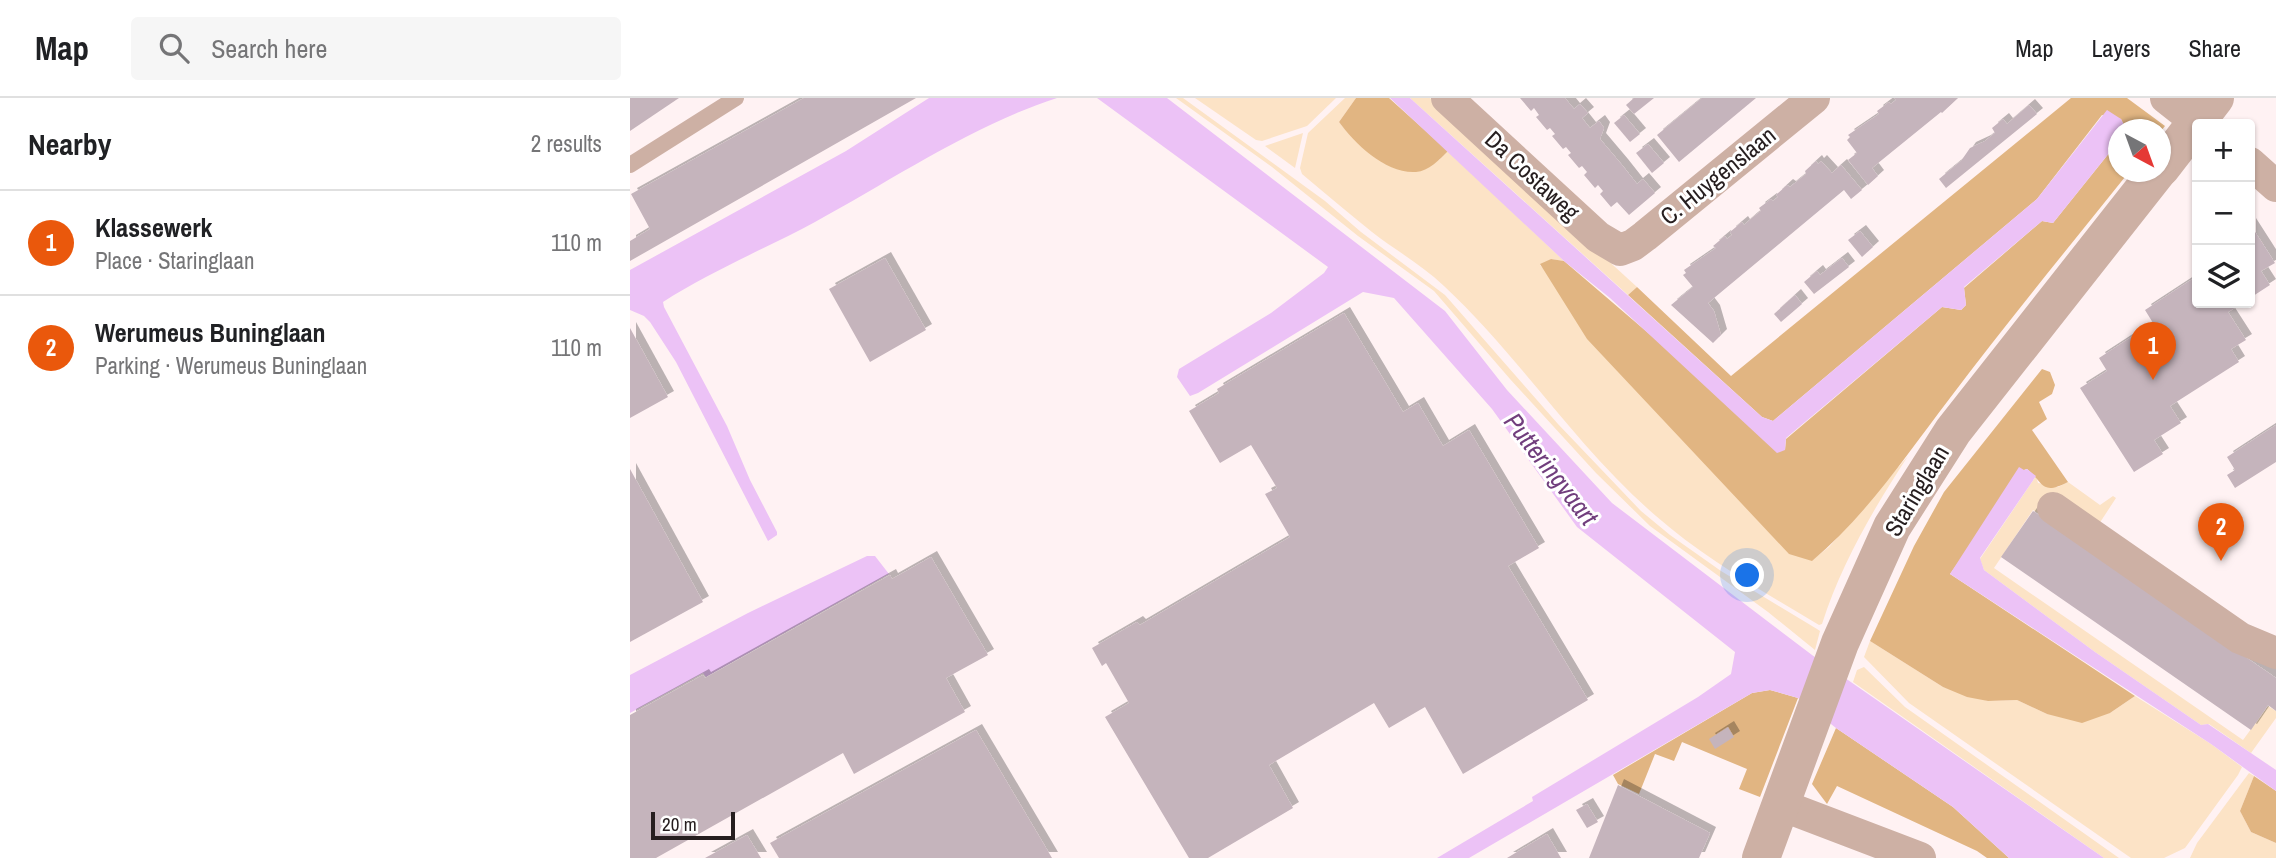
<!DOCTYPE html>
<meta charset="utf-8">
<style>
:root{--surface:#fff;--page:#f6f6f6;--text:#202124;--muted:#757577;--line:#e0e0e0;--accent:#ea580c}
body{margin:0;font-family:"Archivo Narrow",sans-serif;background:var(--page);color:var(--text)}
.controls{position:absolute;right:21px;top:21px;display:grid;overflow:hidden;border-radius:7px;box-shadow:0 2px 5px #0004}
.controls button{width:63px;height:63px;display:grid;place-items:center;padding:0;border:0;border-bottom:2px solid var(--line);background:var(--surface);color:var(--text);font:35px sans-serif}
.compass{position:absolute;left:1478px;top:21px;width:63px;height:63px;border-radius:50%;background:var(--surface);box-shadow:0 2px 5px #0004;rotate:139deg}
.scale{position:absolute;left:21px;bottom:18px;width:84px;box-sizing:border-box;padding-left:7px;border:4px solid #261e1f;border-top:0;font-size:19px;line-height:24px;white-space:nowrap;color:#261e1f;-webkit-text-stroke:5px #fff;paint-order:stroke}
.you{position:absolute;left:1118px;top:478px;width:24px;height:24px;margin:-18px;border:5px solid #fff;border-radius:50%;background:#1a73e8;box-shadow:0 0 0 10px #1a73e833}
.badge{display:grid;place-items:center;width:46px;height:46px;border-radius:50%;background:var(--accent);color:#fff;font-size:23px;font-weight:700}
.pin{position:absolute;translate:-50% -58px;filter:drop-shadow(0 2px 4px #0008)}
.pin::after{content:'';position:absolute;top:37px;width:24px;height:21px;background:inherit;clip-path:polygon(0 0,100% 0,50% 100%)}
.list{margin:0;padding:0;list-style:none}
h2{display:flex;justify-content:space-between;align-items:center;height:91px;margin:0;padding:0 28px;font-size:30px}
h2 small{font-size:23px;font-weight:400;color:var(--muted)}
.list li{display:grid;grid-template-columns:46px 1fr auto;gap:21px;align-items:center;box-sizing:border-box;height:105px;padding:0 28px;border-top:2px solid var(--line)}
.list b{display:block;font-size:26px;white-space:nowrap}
.list p{margin:0;font-size:23px;white-space:nowrap;color:var(--muted)}
.list em{font-size:23px;font-style:normal;color:var(--muted)}
.icon{flex:none;width:38px;height:38px;fill:none;stroke:currentColor;stroke-width:2;stroke-linecap:round;stroke-linejoin:round}
.map{position:relative;flex:none;width:1646px;height:760px;overflow:hidden}
header{display:flex;align-items:center;gap:42px;box-sizing:border-box;height:98px;padding:0 35px;background:var(--surface);border-bottom:2px solid var(--line)}
header strong{font-size:33px}
nav{display:flex;gap:38px;margin-inline-start:auto;font-size:24px}
.search{width:490px;height:63px;background:var(--page);display:flex;align-items:center;gap:18px;box-sizing:border-box;padding:0 24px;border-radius:7px;color:var(--muted);font-size:26px}
main{display:flex}
aside{flex:1;background:var(--surface)}
.map>svg:first-child{display:block}
.green{fill:#fce3c6}
.forest{fill:#e1b582}
.water{fill:#ecc2f6}
.building{fill:#c5b4bc;filter:url(#shadow)}
.lines{fill:none;stroke-linecap:round;stroke-linejoin:round}
.service{stroke:#cdb0a4;stroke-width:16}
.minor{stroke:#cdb0a4;stroke-width:32}
.tertiary{stroke:#cdb0a4;stroke-width:38}
.labels{text-anchor:middle;stroke-width:6;stroke-linejoin:round;paint-order:stroke}
.street-label{font-size:24px;fill:#261e1f;stroke:#fff}
.water-label{font-size:26px;font-style:italic;fill:#713e7d;stroke:#fff}
</style>
<header>
<strong>Map</strong>
<div class="search"><svg class="icon" aria-label="search" viewBox="0 0 24 24"><circle cx="10" cy="10" r="6"/><path d="M15 15l6 6"/></svg>Search here</div>
<nav><a>Map</a><a>Layers</a><a>Share</a></nav>
</header>
<main>
<aside>
<h2>Nearby<small>2 results</small></h2>
<ul class="list">
<li><span class="badge">1</span><div><b>Klassewerk</b><p>Place · Staringlaan</p></div><em>110 m</em></li>
<li><span class="badge">2</span><div><b>Werumeus Buninglaan</b><p>Parking · Werumeus Buninglaan</p></div><em>110 m</em></li>
</ul>
</aside>
<div class="map">
<svg width="1646" height="760" viewBox="0 0 1646 760">
<defs>
<filter id="shadow"><feDropShadow dx="6" dy="-6" stdDeviation="0" flood-color="#0004"/></filter>
</defs>
<rect width="100%" height="100%" fill="#fff2f3"/>
<g class="green">
<polygon points="546,0 553,0 695,103 731,134 815,197 928,326 1011,413 1040,437 1091,473 1187,531 1190,533 1185,552 1138,514 1020,428 966,375 880,281 804,193 728,138 642,69"/>
<polygon points="565,0 706,0 677,28 632,43 626,42"/>
<path d="M715,0H726L709,24C722,41 738,53 755,66L809,62L818,53L934,163L921,161L910,167L1182,462L1199,449L1278,358C1244,410 1211,466 1192,526L1189,527C1134,494 1075,461 1026,418C947,350 890,259 814,188C792,167 765,152 742,134C718,115 695,95 672,76L670,70L678,35Z"/>
<polygon points="780,0 800,0 1007,189 998,197"/>
<polygon points="673,35 665,70 635,48"/>
<polygon points="1406,378 1408,385 1428,389 1438,384 1470,407 1483,398 1486,400 1469,426 1411,417 1403,412 1364,470 1613,642 1638,608 1646,613 1646,620 1621,655 1579,626 1571,627 1465,554 1354,472 1350,461"/>
<polygon points="1240,543 1313,589 1358,603 1387,602 1417,616 1480,615 1505,598 1581,646 1612,669 1608,677 1555,750 1534,760 1501,760 1279,605 1234,559"/>
<polygon points="1234,569 1275,609 1489,760 1474,760 1223,584 1227,572"/>
<polygon points="1619,675 1624,678 1610,713 1621,734 1646,745 1646,760 1560,760 1567,745"/>
</g>
<g class="forest">
<path d="M726,0H759L818,53C809,62 799,73 786,74C756,76 725,46 709,24Z"/>
<polygon points="1441,0 1497,0 1535,28 1531,33 1531,32 1496,31 1491,21 1472,17 1407,101 1143,323 1132,319 998,197 1007,189 1101,278"/>
<path d="M1488,44L1489,74H1499C1439,149 1378,223 1320,300C1277,356 1237,417 1182,463L1159,456L957,241L910,166L921,161L934,163L1155,352L1156,341L1312,209L1331,212L1336,207L1334,190L1412,123L1423,125Z"/>
<path d="M1412,271L1420,274L1425,287L1422,296L1409,304L1417,321L1402,332L1438,384C1411,398 1414,385 1397,371L1394,372L1320,476L1505,598L1480,615L1452,625L1417,616L1387,602L1358,603L1337,599L1313,589L1240,543L1284,448L1314,394Z"/>
<polygon points="1140,592 1168,600 1130,699 1109,691 1117,671 1052,644 1044,663 1025,656 1009,696 988,686 983,677 1122,595"/>
<polygon points="1206,630 1323,709 1379,760 1357,760 1347,753 1207,688 1197,706 1182,686"/>
<polygon points="1624,678 1646,693 1646,745 1621,734 1610,713"/>
</g>
<g class="water">
<path d="M299,0H427C341,28 264,81 185,124C135,151 81,173 33,204L34,209L97,328L120,382L147,434V437L138,443L46,264L20,224L14,218L0,212V172L216,53Z"/>
<polygon points="467,0 537,0 815,213 877,292 982,405 1182,557 1474,760 1379,760 1323,709 1206,630 1168,600 1140,592 1122,595 839,760 807,760 903,703 902,699 1068,599 1101,576 1105,554 947,429 862,311 764,200 733,194 568,295 560,298 547,279 549,271 641,215 694,175 698,169"/>
<polygon points="760,0 780,0 1132,319 1143,323 1407,101 1477,12 1491,21 1496,31 1489,32 1488,44 1423,125 1412,123 1334,189 1336,207 1331,212 1312,209 1156,340 1155,352 1147,355 980,200 934,163"/>
<polygon points="1389,369 1394,372 1397,371 1406,378 1350,460 1354,472 1465,554 1571,627 1578,626 1646,672 1646,693 1581,646 1320,476"/>
<polygon points="237,458 245,458 259,476 76,579 73,575 0,615 0,577 118,515"/>
</g>
<g class="building">
<polygon points="0,0 49,0 0,33"/>
<polygon points="174,0 286,0 0,163 0,143 20,131 1,96"/>
<polygon points="890,0 935,0 944,11 950,6 958,15 952,20 960,30 969,23 974,30 970,41 992,67 1007,86 1013,81 1025,95 999,117 987,104 981,109 970,96 973,93 968,87 965,90 954,77 957,74 952,68 949,70 938,57 941,55 936,49 933,51 922,38 925,36 920,30 917,32 906,19 909,17 904,10 901,13"/>
<polygon points="1004,0 1024,0 1004,16 996,7"/>
<polygon points="1072,0 1126,0 1049,64 1027,37"/>
<polygon points="1264,0 1328,0 1312,15 1311,14 1242,70 1248,78 1238,87 1218,62 1227,55 1217,42 1220,39 1218,37 1249,16 1247,13 1259,4 1261,6 1266,2"/>
<polygon points="1399,7 1407,16 1316,90 1309,81 1331,63 1340,50 1355,43 1365,35 1362,30 1373,21 1377,26"/>
<polygon points="994,17 1010,36 1000,44 984,25"/>
<polygon points="1018,46 1034,65 1022,75 1006,55"/>
<polygon points="1186,63 1188,66 1191,63 1202,75 1211,67 1232,92 1221,101 1214,92 1078,205 1084,213 1091,237 1083,245 1041,207 1063,189 1053,177 1056,175 1054,172 1086,150 1083,148 1095,138 1097,141 1102,137 1100,134 1112,124 1114,127 1122,120 1131,113 1129,110 1141,101 1143,103 1148,99 1146,97 1157,87 1160,89 1176,76 1175,73"/>
<polygon points="1620,126 1645,165 1631,173 1640,187 1620,200"/>
<polygon points="1230,133 1243,149 1232,159 1218,142"/>
<polygon points="255,160 296,232 240,264 199,191"/>
<polygon points="1212,160 1219,169 1184,196 1174,184 1187,173 1190,177"/>
<polygon points="1567,178 1567,205 1613,205 1598,214 1616,242 1601,251 1609,264 1540,308 1551,325 1524,342 1533,356 1504,374 1450,290 1477,273 1469,260 1523,225 1515,212"/>
<polygon points="1165,197 1172,206 1151,224 1144,216"/>
<polygon points="714,215 773,314 788,305 813,348 839,332 909,450 878,468 958,602 833,676 795,609 759,630 744,605 639,667 663,710 578,760 559,760 475,619 499,605 476,565 472,568 462,550 507,524 510,527 660,439 635,396 647,390 621,347 590,365 559,313 589,295 587,291"/>
<polygon points="0,230 38,299 0,320"/>
<polygon points="1646,327 1646,364 1605,390 1597,377 1605,372 1597,359"/>
<polygon points="0,371 73,504 0,544"/>
<polygon points="1403,413 1646,580 1646,613 1638,607 1621,632 1371,459"/>
<polygon points="301,459 358,557 316,580 335,614 224,676 213,655 26,760 0,760 0,617 73,577 75,580 260,477 262,481"/>
<polygon points="1098,629 1104,639 1085,651 1079,641"/>
<polygon points="346,632 422,760 149,760 140,745"/>
<polygon points="988,687 1080,735 1069,760 959,760"/>
<polygon points="957,706 968,724 957,730 946,712"/>
<polygon points="917,736 931,760 877,760"/>
<polygon points="117,737 131,760 75,760"/>
</g>
<g class="lines">
<polyline class="service" points="0,67 106,0"/>
<g class="minor">
<polyline points="817,0 968,139 990,152 1003,147 1015,138 1184,0"/>
<polyline points="1536,0 1569,26"/>
<polyline points="1620,65 1646,88"/>
<polyline points="1423,410 1610,540 1646,555"/>
<polyline points="1151,707 1290,760"/>
</g>
<g class="tertiary">
<polyline points="1531,70 1585,0"/>
<polyline points="1131,760 1210,545 1262,429 1323,333 1527,74"/>
</g>
</g>
<g class="labels">
<g class="street-label">
<text transform="translate(902 78) rotate(43)" y="8">Da Costaweg</text>
<text transform="translate(1088 78) rotate(-39)" y="8">C. Huygenslaan</text>
<text transform="translate(1287 393) rotate(-59)" y="8">Staringlaan</text>
</g>
<g class="water-label">
<text transform="translate(921 371) rotate(52)" y="9">Putteringvaart</text>
</g>
</g>
</svg>
<div class="controls">
<button>+</button>
<button>−</button>
<button><svg class="icon" aria-label="layers" viewBox="0 0 24 24"><path d="M12 4l9 5-9 5-9-5zM3 14l9 5 9-5"/></svg></button>
</div>
<svg class="compass" viewBox="-18 -18 36 36"><path d="M0-13l5 13h-10z" fill="#e53935"/><path d="M0 13l5-13h-10z" fill="#757577"/></svg>
<div class="scale">20 m</div>
<div class="you"></div>
<div class="pin badge" style="left:1523px;top:282px">1</div>
<div class="pin badge" style="left:1591px;top:463px">2</div>
</div>
</main>
